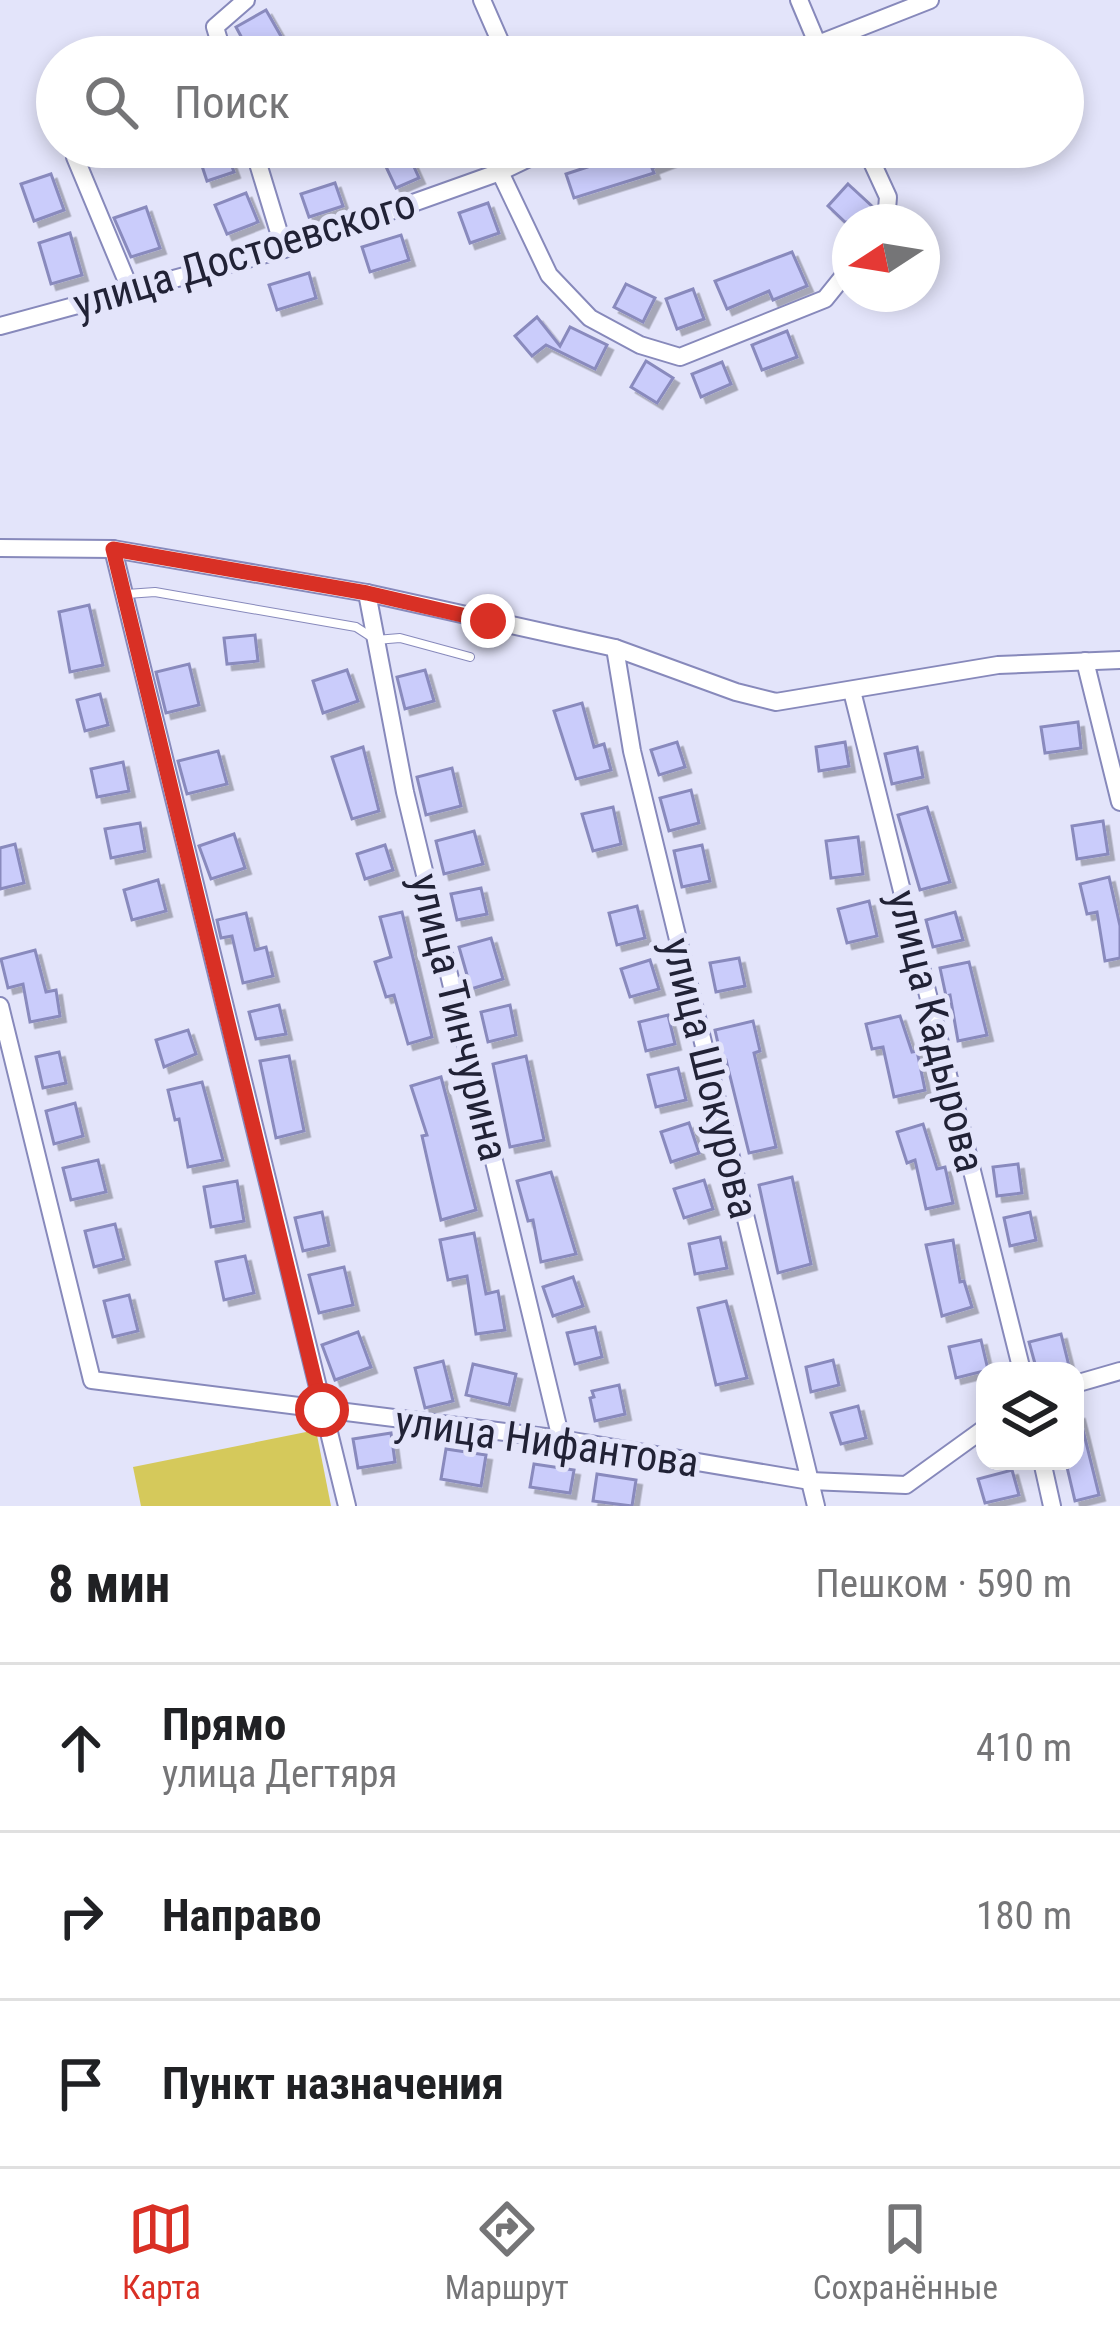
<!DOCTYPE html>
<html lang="ru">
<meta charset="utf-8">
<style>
:root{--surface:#fff;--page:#f6f6f6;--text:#202124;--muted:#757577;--line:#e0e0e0;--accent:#d93025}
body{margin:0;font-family:"Roboto Condensed",sans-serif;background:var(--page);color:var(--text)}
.controls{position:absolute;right:36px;bottom:36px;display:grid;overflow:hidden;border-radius:24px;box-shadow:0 6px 18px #0003}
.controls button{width:108px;height:108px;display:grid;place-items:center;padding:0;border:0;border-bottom:3px solid var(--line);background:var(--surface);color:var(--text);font:60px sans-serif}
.compass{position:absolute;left:832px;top:204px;width:108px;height:108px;border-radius:50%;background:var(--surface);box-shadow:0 6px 18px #0003;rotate:258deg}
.stop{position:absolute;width:36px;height:36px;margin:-27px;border:9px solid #d93025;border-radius:50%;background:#fff}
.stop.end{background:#d93025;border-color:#fff;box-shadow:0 3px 12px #0008}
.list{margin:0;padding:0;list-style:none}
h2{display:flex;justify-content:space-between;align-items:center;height:156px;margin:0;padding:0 48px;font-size:51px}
h2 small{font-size:39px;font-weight:400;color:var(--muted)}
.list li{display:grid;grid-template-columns:78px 1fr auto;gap:36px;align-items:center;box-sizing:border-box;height:168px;padding:0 48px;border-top:3px solid var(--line)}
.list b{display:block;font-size:45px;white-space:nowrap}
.list p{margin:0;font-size:39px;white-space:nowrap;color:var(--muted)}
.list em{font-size:39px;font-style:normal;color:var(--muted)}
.icon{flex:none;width:66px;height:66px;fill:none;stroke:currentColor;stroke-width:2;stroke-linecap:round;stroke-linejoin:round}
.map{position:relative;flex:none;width:1120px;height:1506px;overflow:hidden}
.search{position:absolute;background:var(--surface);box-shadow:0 6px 18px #0003;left:36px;right:36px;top:36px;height:132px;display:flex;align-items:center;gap:30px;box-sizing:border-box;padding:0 42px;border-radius:66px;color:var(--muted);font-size:45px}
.sheet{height:660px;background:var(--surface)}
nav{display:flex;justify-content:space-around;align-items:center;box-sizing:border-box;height:168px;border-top:3px solid var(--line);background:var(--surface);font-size:33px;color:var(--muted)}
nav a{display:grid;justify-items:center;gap:6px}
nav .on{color:var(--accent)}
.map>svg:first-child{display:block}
.green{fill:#d5c95b}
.building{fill:#caccfb;stroke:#898abd;stroke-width:3;filter:url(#shadow)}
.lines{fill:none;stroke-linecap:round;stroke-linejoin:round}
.lane-casing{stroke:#8789bb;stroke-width:10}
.street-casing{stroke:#8789bb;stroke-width:20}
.lane{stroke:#fff;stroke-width:8}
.street{stroke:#fff;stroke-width:16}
.route{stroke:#d93025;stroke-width:15}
.labels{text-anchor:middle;stroke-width:10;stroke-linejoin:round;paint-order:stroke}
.street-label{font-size:42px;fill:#212236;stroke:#e3e4fa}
</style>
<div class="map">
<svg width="1120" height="1506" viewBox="0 0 1120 1506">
<defs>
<filter id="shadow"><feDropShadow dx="5.5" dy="5.5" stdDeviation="0" flood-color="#0004"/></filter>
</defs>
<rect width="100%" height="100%" fill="#e3e4fa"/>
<polygon class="green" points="316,1430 331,1506 141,1506 133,1467"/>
<g class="building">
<polygon points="266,10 282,38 251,55 236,27"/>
<polygon points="210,147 225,147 234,172 207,181 197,151"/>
<polygon points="396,147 405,147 419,178 396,188 380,154"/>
<polygon points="633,147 704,148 652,168 654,173 574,198 566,174 618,157 616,153"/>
<polygon points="51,174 64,210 34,221 21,184"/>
<polygon points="335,183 343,206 309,217 301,194"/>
<polygon points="848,184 874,208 861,222 845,222 828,206"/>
<polygon points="246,193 258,222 227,234 215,205"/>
<polygon points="488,203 499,233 470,243 459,213"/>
<polygon points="146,207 160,248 131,257 114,218"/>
<polygon points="70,233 82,275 51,284 39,243"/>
<polygon points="401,235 409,260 370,272 362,247"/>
<polygon points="792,252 807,286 773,300 769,291 727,309 715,281"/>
<polygon points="309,273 316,298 277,310 269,285"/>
<polygon points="626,284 655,298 643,322 614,307"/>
<polygon points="693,289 704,319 677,329 666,299"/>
<polygon points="537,317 560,346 570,327 607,345 595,369 546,345 532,356 515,336"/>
<polygon points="787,331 797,357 762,370 752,345"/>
<polygon points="646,361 673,378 657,403 631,387"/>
<polygon points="722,362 731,384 701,397 692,374"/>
<polygon points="89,605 103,665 70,672 59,612"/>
<polygon points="255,635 258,661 227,664 224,638"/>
<polygon points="189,664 199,705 166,713 156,672"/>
<polygon points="347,670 358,701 323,713 313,681"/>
<polygon points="425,670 434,701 405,709 397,677"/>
<polygon points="100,694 108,725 85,731 77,700"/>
<polygon points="582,703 594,747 604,744 611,770 576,779 554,711"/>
<polygon points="1078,722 1081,748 1045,753 1041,727"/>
<polygon points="677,742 685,767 659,775 651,750"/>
<polygon points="845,742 849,766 819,771 816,747"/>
<polygon points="363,747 379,811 352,819 332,757"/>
<polygon points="917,747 923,777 892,784 885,754"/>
<polygon points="218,751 227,784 187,794 178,761"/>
<polygon points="123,762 129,791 97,797 91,769"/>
<polygon points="452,768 461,806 426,815 417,777"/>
<polygon points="691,790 699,823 669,831 660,798"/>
<polygon points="613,807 621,844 593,851 582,814"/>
<polygon points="927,807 950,882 920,890 898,815"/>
<polygon points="1103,821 1108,854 1077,859 1072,826"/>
<polygon points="140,823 145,851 111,858 105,829"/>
<polygon points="474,831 483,864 444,874 436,841"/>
<polygon points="234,834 245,868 211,879 199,846"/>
<polygon points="858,837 863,874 831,878 826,841"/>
<polygon points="15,844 24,883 0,889 0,848"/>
<polygon points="385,845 393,870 365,879 357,854"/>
<polygon points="702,845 710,881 682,887 674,851"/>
<polygon points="1109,877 1120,926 1120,958 1105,961 1097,912 1087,914 1080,884"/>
<polygon points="158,880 166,911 132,920 124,890"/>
<polygon points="481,888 487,914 457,920 451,894"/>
<polygon points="869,901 877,936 847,943 838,909"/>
<polygon points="637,906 645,938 617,945 609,913"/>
<polygon points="402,912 432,1037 408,1044 394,995 386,997 375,962 391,957 380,917"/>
<polygon points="955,912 963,940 933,947 926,920"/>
<polygon points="246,913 255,950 266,947 273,976 243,983 232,936 221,938 217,920"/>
<polygon points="491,938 503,979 471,989 459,947"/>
<polygon points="35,950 46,992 56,990 60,1016 30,1022 23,984 8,988 1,959"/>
<polygon points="739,958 745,986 716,992 710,963"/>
<polygon points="650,960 659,989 630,997 621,969"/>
<polygon points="969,962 987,1035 958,1041 950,995 946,996 940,968"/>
<polygon points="279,1005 286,1034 256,1039 249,1012"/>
<polygon points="510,1005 516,1035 488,1042 481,1012"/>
<polygon points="668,1015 675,1044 646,1051 639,1022"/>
<polygon points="900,1016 912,1052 917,1051 925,1090 894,1097 883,1047 872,1049 866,1024"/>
<polygon points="753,1021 760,1051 754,1053 776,1147 749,1153 726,1060 722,1061 715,1030"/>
<polygon points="188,1030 196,1054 164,1067 156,1040"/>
<polygon points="59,1052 66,1083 43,1088 36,1057"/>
<polygon points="289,1056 304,1131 276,1138 260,1061"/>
<polygon points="526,1056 544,1140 510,1147 493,1064"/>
<polygon points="678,1068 686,1100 656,1107 648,1075"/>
<polygon points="441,1077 476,1210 441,1220 422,1136 427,1135 411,1086"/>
<polygon points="202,1082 223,1160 188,1167 179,1119 175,1120 168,1090"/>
<polygon points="75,1103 83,1136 54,1144 46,1111"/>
<polygon points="689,1123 699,1153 671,1162 661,1132"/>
<polygon points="923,1124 937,1169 945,1167 953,1203 926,1209 915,1160 907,1163 897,1132"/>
<polygon points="98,1160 106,1192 71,1200 63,1168"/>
<polygon points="1018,1164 1022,1193 997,1196 993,1167"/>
<polygon points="551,1172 576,1254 541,1262 533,1220 528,1221 517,1181"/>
<polygon points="792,1177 811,1264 778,1273 759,1185"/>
<polygon points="704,1180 713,1209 684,1218 674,1189"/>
<polygon points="237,1181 244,1221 211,1227 204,1187"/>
<polygon points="322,1212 329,1245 303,1251 295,1218"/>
<polygon points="1030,1212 1036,1240 1010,1246 1004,1218"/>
<polygon points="115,1224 124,1259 94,1267 85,1231"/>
<polygon points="474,1233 486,1294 498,1291 505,1330 476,1334 467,1276 448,1280 440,1240"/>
<polygon points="720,1237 727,1268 695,1274 689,1244"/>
<polygon points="953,1240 960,1282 964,1281 972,1307 942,1316 926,1245"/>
<polygon points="245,1256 254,1293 224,1300 216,1262"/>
<polygon points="344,1267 353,1305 319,1313 309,1275"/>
<polygon points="573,1277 583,1306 553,1316 543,1287"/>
<polygon points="129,1295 138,1331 113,1337 104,1301"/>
<polygon points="726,1301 747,1378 716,1385 698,1308"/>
<polygon points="595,1327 602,1357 575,1364 567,1333"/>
<polygon points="358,1332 371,1367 335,1380 322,1345"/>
<polygon points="1061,1334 1069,1366 1037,1371 1029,1342"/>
<polygon points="981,1340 988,1370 956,1378 949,1347"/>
<polygon points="833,1360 839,1385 811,1392 806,1367"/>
<polygon points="443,1361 453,1401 425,1408 415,1368"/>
<polygon points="473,1364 516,1374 509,1405 466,1395"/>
<polygon points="619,1385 625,1414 595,1421 590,1398 594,1397 592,1391"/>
<polygon points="858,1406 866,1438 841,1444 831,1413"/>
<polygon points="1079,1414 1099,1495 1075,1501 1066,1463 1075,1461 1075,1415"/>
<polygon points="391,1433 395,1462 358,1468 353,1439"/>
<polygon points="446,1449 486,1455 481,1486 441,1479"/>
<polygon points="534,1464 574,1470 570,1493 530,1487"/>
<polygon points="1012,1470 1019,1495 985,1503 978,1479"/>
<polygon points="597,1474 636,1480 632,1506 593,1501"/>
</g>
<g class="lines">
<defs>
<polyline id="lane" points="127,594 155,592 356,627 376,640 400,638 470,657"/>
<g id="street">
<polyline points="482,0 507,57"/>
<polyline points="799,0 823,57"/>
<polyline points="224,57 215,27 246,0"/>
<polyline points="785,57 930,0"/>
<polyline points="253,147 284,249"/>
<polyline points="865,147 888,197 886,222"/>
<polyline points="75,157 130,289"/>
<polyline points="500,172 549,275 590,318 640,345 680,357 825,299 850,268"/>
<polyline points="0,326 284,249 500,172 552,147"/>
<polyline points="0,548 113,549 367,593 615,648 736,692 776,702 998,665 1120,660"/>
<polyline points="113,549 347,1506"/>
<polyline points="367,593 405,792 561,1439"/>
<polyline points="615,648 632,751 816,1506"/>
<polyline points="1085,661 1120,802"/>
<polyline points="852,691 1022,1371"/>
<polyline points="0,1006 92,1380 561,1439 810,1481 906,1485 985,1428"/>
<polyline points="1075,1384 1120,1371"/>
<polyline points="1042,1461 1052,1506"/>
</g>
</defs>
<use href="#lane" class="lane-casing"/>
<use href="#street" class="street-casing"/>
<use href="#lane" class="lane"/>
<use href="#street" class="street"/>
</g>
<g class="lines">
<polyline class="route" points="322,1410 113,549 367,593 488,621"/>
</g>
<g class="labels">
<g class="street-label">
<text transform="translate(244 253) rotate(-17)" y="15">улица Достоевского</text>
<text transform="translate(460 1017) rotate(76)" y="15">улица Тинчурина</text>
<text transform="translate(937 1031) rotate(76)" y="15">улица Кадырова</text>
<text transform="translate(711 1078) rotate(76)" y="15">улица Шокурова</text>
<text transform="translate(547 1441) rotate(8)" y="15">улица Нифантова</text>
</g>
</g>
</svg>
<div class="controls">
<button><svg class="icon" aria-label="layers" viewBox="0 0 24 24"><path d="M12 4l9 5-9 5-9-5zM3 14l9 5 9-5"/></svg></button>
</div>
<svg class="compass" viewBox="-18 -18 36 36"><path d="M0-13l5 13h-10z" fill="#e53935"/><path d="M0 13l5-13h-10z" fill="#757577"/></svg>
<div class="stop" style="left:322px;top:1410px"></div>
<div class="stop end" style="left:488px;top:621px"></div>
<div class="search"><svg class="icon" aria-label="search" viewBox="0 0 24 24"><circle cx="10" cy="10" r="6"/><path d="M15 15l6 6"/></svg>Поиск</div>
</div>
<section class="sheet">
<h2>8 мин<small>Пешком · 590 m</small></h2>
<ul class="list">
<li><svg class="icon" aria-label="ahead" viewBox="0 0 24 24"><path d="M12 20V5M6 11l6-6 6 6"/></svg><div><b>Прямо</b><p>улица Дегтяря</p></div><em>410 m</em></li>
<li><svg class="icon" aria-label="right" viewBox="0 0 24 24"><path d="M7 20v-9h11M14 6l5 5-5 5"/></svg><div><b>Направо</b></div><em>180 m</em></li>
<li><svg class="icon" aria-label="arrive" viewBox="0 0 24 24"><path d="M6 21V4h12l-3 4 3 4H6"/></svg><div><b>Пункт назначения</b></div></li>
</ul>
</section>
<nav>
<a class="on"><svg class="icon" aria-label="map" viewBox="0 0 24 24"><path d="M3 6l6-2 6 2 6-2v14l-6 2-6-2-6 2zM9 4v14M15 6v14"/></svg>Карта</a>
<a><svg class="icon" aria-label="directions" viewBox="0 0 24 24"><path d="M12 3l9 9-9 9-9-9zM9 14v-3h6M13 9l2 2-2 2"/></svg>Маршрут</a>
<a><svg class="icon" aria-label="saved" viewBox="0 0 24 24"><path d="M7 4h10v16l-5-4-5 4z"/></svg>Сохранённые</a>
</nav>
